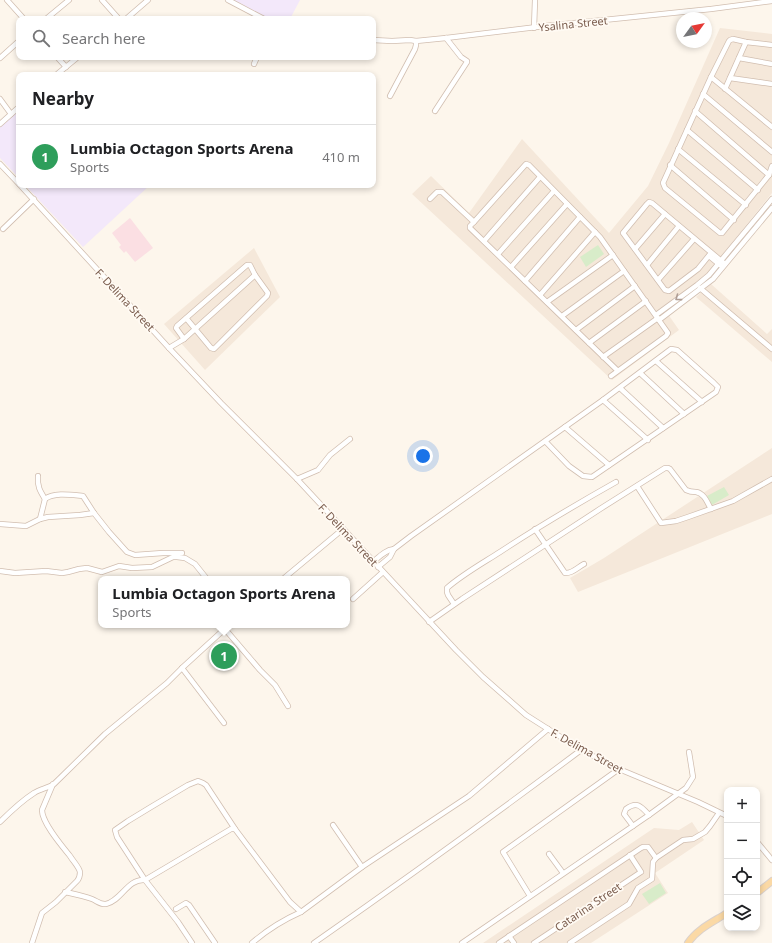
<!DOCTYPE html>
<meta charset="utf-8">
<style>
:root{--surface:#fff;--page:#f6f6f6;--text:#202124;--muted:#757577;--line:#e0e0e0;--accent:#db2777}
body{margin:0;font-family:"Noto Sans",sans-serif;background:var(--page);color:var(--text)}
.controls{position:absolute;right:12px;bottom:12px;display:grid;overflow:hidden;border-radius:8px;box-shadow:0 2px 6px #0003}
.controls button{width:36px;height:36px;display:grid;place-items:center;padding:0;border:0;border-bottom:1px solid var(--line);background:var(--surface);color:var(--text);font:20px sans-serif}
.compass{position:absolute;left:676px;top:12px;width:36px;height:36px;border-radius:50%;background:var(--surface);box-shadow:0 2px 6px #0003;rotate:57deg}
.you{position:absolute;left:423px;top:456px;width:14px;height:14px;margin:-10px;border:3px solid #fff;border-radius:50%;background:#1a73e8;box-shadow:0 0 0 6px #1a73e833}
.badge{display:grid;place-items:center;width:26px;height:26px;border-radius:50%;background:var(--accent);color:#fff;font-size:13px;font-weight:700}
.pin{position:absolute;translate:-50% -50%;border:2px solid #fff;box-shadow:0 1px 4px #0006}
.popup{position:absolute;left:98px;top:576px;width:252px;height:52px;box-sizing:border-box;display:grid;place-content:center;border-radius:8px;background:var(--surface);filter:drop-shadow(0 1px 3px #0005);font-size:13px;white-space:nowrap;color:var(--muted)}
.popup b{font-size:15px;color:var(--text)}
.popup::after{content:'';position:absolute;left:50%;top:100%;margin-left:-8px;border:8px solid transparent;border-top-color:var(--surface)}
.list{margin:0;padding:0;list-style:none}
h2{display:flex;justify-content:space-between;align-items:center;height:52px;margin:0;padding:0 16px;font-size:17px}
h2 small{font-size:13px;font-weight:400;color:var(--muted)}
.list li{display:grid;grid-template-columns:26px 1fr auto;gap:12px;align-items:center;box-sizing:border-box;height:64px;padding:0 16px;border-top:1px solid var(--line)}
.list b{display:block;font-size:15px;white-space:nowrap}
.list p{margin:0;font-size:13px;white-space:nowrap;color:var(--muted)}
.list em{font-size:13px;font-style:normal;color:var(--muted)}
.icon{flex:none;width:22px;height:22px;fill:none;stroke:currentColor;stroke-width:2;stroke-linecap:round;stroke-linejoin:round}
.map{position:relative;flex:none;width:772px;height:943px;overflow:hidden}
.search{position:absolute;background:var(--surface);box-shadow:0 2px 6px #0003;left:16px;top:16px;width:360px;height:44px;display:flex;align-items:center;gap:10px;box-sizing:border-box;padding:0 14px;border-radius:8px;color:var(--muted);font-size:15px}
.panel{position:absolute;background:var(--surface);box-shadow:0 2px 6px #0003;left:16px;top:72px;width:360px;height:116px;border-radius:8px}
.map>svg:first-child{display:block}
.residential{fill:#f5e8da}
.education{fill:#f3e8fa}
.medical{fill:#fbdfe3}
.green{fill:#d8ecc9}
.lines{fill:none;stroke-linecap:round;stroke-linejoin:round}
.minor-casing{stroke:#d1beb0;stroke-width:6}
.major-casing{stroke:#dad1cd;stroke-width:8}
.minor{stroke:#fff;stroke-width:4.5}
.major{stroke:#fbd9a5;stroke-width:6}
.oneway{stroke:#af9d94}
.labels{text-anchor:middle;stroke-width:3.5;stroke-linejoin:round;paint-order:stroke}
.street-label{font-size:11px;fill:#7a5c4d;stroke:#fffaf3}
</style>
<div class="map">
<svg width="772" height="943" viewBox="0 0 772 943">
<rect width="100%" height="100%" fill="#fdf6ec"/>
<g class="residential">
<polygon points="720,28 772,34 772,193 706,275 663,307 679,330 612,380 412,194 431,176 469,213 522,139 609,233 648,186 669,143"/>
<polygon points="254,248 280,297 205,370 164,324"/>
<polygon points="711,284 767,334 772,329 772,362 696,297"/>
<polygon points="772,448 772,514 578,592 570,578 604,558"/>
<polygon points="692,822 704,840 655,873 668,893 591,943 483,943 654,828 679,830"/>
</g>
<g class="education">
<polygon points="232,0 300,0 290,19 270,19 259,15"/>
<polygon points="19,110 19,178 0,158 0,127"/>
<polygon points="25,185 150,185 83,247"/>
</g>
<polygon class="medical" points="130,218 153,248 135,262 126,251 124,253 119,247 121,245 112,233"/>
<g class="green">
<polygon points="598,245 604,254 586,267 580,257"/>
<polygon points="724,487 729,495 712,505 707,496"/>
<polygon points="660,883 666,893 649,904 642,894"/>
</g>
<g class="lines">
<defs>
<g id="minor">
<polyline points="7,0 24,19"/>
<polyline points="102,0 119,19"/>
<polyline points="228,0 264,19"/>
<polyline points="46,19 69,0"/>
<polyline points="126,19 148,0"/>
<polyline points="534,28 535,0"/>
<polyline points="373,40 392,41 410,40 416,41 446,38 545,26 711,9 772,1"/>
<polyline points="772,45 746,42 733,39 730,40 729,41 711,77 663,183 665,188 720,233 722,233 769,175 772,166"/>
<polyline points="57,57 66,67"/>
<polyline points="0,58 19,41"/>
<polyline points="739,58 772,64"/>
<polyline points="254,64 257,57"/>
<polyline points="56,75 78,57"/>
<polyline points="711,77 772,127"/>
<polyline points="730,78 772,84"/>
<polyline points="725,89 746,42"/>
<polyline points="703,94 772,152"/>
<polyline points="390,96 415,49 416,45 416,41"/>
<polyline points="0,99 11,114"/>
<polyline points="435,111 467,62 467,61 461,57 446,38"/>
<polyline points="695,111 769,175"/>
<polyline points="0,124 19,107"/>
<polyline points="687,130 758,190"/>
<polyline points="678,149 746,205"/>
<polyline points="0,164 19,184"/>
<polyline points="670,165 734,220"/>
<polyline points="20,185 169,348 221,403 297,479 456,650 483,677 526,715 581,750 619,769 698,802 727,816"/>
<polyline points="430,199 437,192 442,192 474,222"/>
<polyline points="3,229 34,199"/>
<polyline points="484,241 540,177"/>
<polyline points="635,249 665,214"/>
<polyline points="711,253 698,269 669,291 665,290 623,233 647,204 649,202 652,203 725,264"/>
<polyline points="498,254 554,191"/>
<polyline points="709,256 720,265"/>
<polyline points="647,265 679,226"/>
<polyline points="511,267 567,204"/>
<polyline points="658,280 694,239"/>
<polyline points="525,281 580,217"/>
<polyline points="700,288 772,349"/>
<polyline points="540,295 595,232"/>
<polyline points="547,302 613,255"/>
<polyline points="656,315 697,285 709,275 772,199"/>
<polyline points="562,316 624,271"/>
<polyline points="659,320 713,279 772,208"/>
<polyline points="576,330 635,286"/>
<polyline points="184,339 176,328 177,326 247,265 250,265 255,275 268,293 267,296 214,349 211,348 186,318"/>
<polyline points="589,343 646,301"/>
<polyline points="169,348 184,339 255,275"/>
<polyline points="603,357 658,318"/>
<polyline points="656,361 702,402"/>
<polyline points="640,373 684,414"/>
<polyline points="611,376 666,336 668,333 600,237 529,165 526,164 474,222 470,226 470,228 618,371"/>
<polyline points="620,388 663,428"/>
<polyline points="603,400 648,440"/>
<polyline points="565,427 609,465"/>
<path d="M38,476C37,486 40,491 45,499"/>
<polyline points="297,479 318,470 330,455 350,439"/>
<polyline points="637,486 661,523 676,521 688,517 733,501 740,497 772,479"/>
<path d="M40,519L45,499C54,492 72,495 83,496L94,513"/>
<polyline points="0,524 26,526 40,519 48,517 80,515 94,513 109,532 127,552 135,555 163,553 182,553"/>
<path d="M535,529L565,573C572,574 578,567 584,564"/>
<path d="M373,562C379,557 385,550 394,549"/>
<polyline points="378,567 390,557 394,549 411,536 603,400 671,349 677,350 714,383 718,387 716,392 592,477 583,476 569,466 545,441"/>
<polyline points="0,571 15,573 46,571 62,573 68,572 79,569 87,568 102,572 119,566 132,568 152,567 173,557 177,557 185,558 195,564 207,579"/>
<polyline points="283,579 343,529"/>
<polyline points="353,599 383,572"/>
<path d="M454,604L448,595L447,592V588C463,574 483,563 500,552C538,527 577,504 616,482"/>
<path d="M429,622L462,599L600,509L665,468H668L670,469L686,490C690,492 692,492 696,492C704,493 707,502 711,509"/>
<polyline points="225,629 260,670 275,685 288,706"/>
<polyline points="182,668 224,723"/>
<path d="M0,822C9,813 23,800 34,793C40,789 48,788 54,784L105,734L167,683L182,668L229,625"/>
<polyline points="333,825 362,867"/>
<path d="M633,826L624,814L626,809C637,801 641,806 649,815"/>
<polyline points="757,842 772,860"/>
<polyline points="549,854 563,873"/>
<path d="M65,892C74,894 84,896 92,899C97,901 101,905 106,904C121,901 128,878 145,880L231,829H235L290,902L301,912L362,867L469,796L548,729"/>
<polyline points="530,896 503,852 619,769"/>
<polyline points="176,909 186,903 189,905 215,943"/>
<polyline points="509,936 514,943"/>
<path d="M32,943L42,913L56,902L77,881C79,879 80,876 80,872C79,867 73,861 70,856C62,846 42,823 42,810L53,784"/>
<polyline points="192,943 178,922 145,880 117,837 115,830 128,821 151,807 188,785 198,781 203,783 206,785 235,829"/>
<path d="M252,943C267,930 283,920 301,912"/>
<path d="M314,943C404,880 493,816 581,750"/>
<polyline points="462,943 649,815 686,788 693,777 689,752"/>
<polyline points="499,943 641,848 643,847 648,847 656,858"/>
<polyline points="534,943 641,872 630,855"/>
<polyline points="570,943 629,904 638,888 652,879 653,862 656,858 683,840 693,839 705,832 710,826 719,813"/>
</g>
<g id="major">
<polyline points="757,893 772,881"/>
<path d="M688,943C697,929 713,922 727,913"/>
</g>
</defs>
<use href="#minor" class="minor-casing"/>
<use href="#major" class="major-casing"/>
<use href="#minor" class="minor"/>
<use href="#major" class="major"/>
</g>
<defs><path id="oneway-chevron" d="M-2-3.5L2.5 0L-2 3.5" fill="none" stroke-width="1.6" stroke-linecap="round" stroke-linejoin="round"/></defs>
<use class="oneway" href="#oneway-chevron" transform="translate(678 298) rotate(144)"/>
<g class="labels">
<g class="street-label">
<text transform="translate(573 24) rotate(-6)" y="4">Ysalina Street</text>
<text transform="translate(125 300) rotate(47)" y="4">F. Delima Street</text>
<text transform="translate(348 535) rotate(47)" y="4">F. Delima Street</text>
<text transform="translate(587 751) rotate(29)" y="4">F. Delima Street</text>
<text transform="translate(588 907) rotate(-34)" y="4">Catarina Street</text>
</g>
</g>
</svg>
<div class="controls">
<button>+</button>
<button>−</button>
<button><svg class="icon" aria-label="locate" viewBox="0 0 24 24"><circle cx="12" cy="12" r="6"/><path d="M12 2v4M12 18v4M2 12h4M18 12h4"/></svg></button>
<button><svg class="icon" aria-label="layers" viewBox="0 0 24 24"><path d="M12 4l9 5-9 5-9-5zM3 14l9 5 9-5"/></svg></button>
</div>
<svg class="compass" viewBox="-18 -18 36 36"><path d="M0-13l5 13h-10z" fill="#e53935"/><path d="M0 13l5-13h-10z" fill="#757577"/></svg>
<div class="you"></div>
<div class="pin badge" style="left:224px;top:656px;background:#2e9e5b">1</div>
<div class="popup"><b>Lumbia Octagon Sports Arena</b>Sports</div>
<div class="search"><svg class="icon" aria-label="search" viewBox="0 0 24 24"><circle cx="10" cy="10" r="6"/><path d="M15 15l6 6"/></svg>Search here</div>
<section class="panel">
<h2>Nearby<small></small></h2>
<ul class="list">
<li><span class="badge" style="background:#2e9e5b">1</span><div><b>Lumbia Octagon Sports Arena</b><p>Sports</p></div><em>410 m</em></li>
</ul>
</section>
</div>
